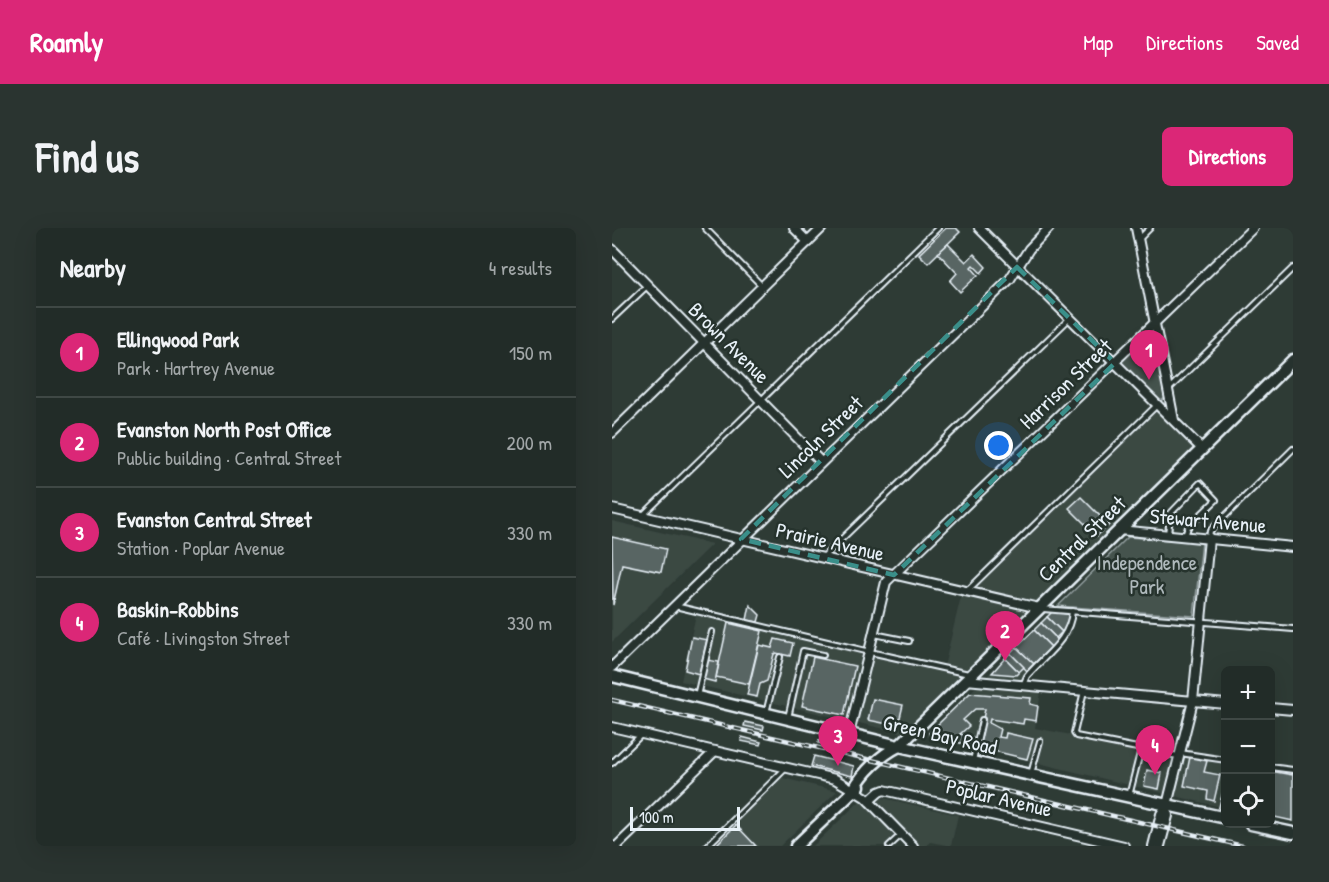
<!DOCTYPE html>
<meta charset="utf-8">
<style>
:root{--surface:#222c28;--page:#2a3430;--text:#f1f3f6;--muted:#a2a7a8;--line:#3f4845;--accent:#db2777}
body{margin:0;font-family:"Patrick Hand",sans-serif;background:var(--page);color:var(--text)}
.controls{position:absolute;right:18px;bottom:18px;display:grid;overflow:hidden;border-radius:9px;box-shadow:0 6px 24px #0002}
.controls button{width:54px;height:54px;display:grid;place-items:center;padding:0;border:0;border-bottom:2px solid var(--line);background:var(--surface);color:var(--text);font:30px sans-serif}
.scale{position:absolute;left:18px;bottom:15px;width:110px;box-sizing:border-box;padding-left:6px;border:3px solid #e8f1f8;border-top:0;font-size:16px;line-height:21px;white-space:nowrap;color:#e8f1f8;-webkit-text-stroke:4px #26332d;paint-order:stroke}
.you{position:absolute;left:387px;top:218px;width:21px;height:21px;margin:-15px;border:4px solid #fff;border-radius:50%;background:#1a73e8;box-shadow:0 0 0 9px #1a73e833}
.badge{display:grid;place-items:center;width:39px;height:39px;border-radius:50%;background:var(--accent);color:#fff;font-size:20px;font-weight:700}
.pin{position:absolute;translate:-50% -50px;filter:drop-shadow(0 2px 3px #0008)}
.pin::after{content:'';position:absolute;top:32px;width:21px;height:18px;background:inherit;clip-path:polygon(0 0,100% 0,50% 100%)}
.list{margin:0;padding:0;list-style:none}
h2{display:flex;justify-content:space-between;align-items:center;height:78px;margin:0;padding:0 24px;font-size:26px}
h2 small{font-size:20px;font-weight:400;color:var(--muted)}
.list li{display:grid;grid-template-columns:39px 1fr auto;gap:18px;align-items:center;box-sizing:border-box;height:90px;padding:0 24px;border-top:2px solid var(--line)}
.list b{display:block;font-size:22px;white-space:nowrap}
.list p{margin:0;font-size:20px;white-space:nowrap;color:var(--muted)}
.list em{font-size:20px;font-style:normal;color:var(--muted)}
.icon{flex:none;width:33px;height:33px;fill:none;stroke:currentColor;stroke-width:2;stroke-linecap:round;stroke-linejoin:round}
.map{position:relative;flex:none;width:681px;height:618px;overflow:hidden;border-radius:9px}
header{display:flex;align-items:center;gap:36px;box-sizing:border-box;height:84px;padding:0 30px;background:var(--accent);color:#fff}
header strong{font-size:28px}
nav{display:flex;gap:33px;margin-inline-start:auto;font-size:21px}
.intro{display:flex;align-items:center;justify-content:space-between;box-sizing:border-box;height:144px;padding:0 36px}
h1{margin:0;font-size:42px}
.button{padding:15px 27px;border-radius:9px;background:var(--accent);color:#fff;font-size:21px;font-weight:700}
main{display:flex;gap:36px;padding:0 36px}
aside{flex:1;background:var(--surface);border-radius:9px;box-shadow:0 6px 24px #0002}
.map>svg:first-child{display:block}
.built{fill:#3b4843}
.green{fill:#45524e;stroke:#96a2a3;stroke-width:1.5}
.building{fill:#596563;stroke:#e8f1f8;stroke-width:1.5}
.lines{fill:none;stroke-linecap:round;stroke-linejoin:round}
.service-casing{stroke:#e8f1f8;stroke-width:8}
.minor-casing{stroke:#e8f1f8;stroke-width:12}
.secondary-casing{stroke:#e8f1f8;stroke-width:15}
.service{stroke:#26332d;stroke-width:4}
.minor{stroke:#26332d;stroke-width:8}
.secondary{stroke:#26332d;stroke-width:10}
.rail-casing{stroke:#e8f1f8;stroke-width:4.5}
.rail{stroke:#26332d;stroke-width:2;stroke-dasharray:7;stroke-linecap:butt}
.marked{fill:none;stroke:#3a8f8a;stroke-width:4.5;stroke-dasharray:12 8;stroke-linejoin:round}
.labels{text-anchor:middle;stroke-width:5;stroke-linejoin:round;paint-order:stroke}
.street-label{font-size:21px;fill:#e8f1f8;stroke:#26332d}
.park-label{font-size:21px;fill:#afb9bc;stroke:#26332d}
</style>
<header>
<strong>Roamly</strong>
<nav><a>Map</a><a>Directions</a><a>Saved</a></nav>
</header>
<div class="intro"><h1>Find us</h1><a class="button">Directions</a></div>
<main>
<aside>
<h2>Nearby<small>4 results</small></h2>
<ul class="list">
<li><span class="badge">1</span><div><b>Ellingwood Park</b><p>Park · Hartrey Avenue</p></div><em>150 m</em></li>
<li><span class="badge">2</span><div><b>Evanston North Post Office</b><p>Public building · Central Street</p></div><em>200 m</em></li>
<li><span class="badge">3</span><div><b>Evanston Central Street</b><p>Station · Poplar Avenue</p></div><em>330 m</em></li>
<li><span class="badge">4</span><div><b>Baskin-Robbins</b><p>Café · Livingston Street</p></div><em>330 m</em></li>
</ul>
</aside>
<div class="map">
<svg width="681" height="618" viewBox="0 0 681 618">
<rect width="100%" height="100%" fill="#2e3b35"/>
<filter id="ink" filterUnits="userSpaceOnUse"><feTurbulence type="fractalNoise" baseFrequency=".0167" numOctaves="2"/><feDisplacementMap in="SourceGraphic" scale="12" xChannelSelector="R" yChannelSelector="G"/><feConvolveMatrix kernelMatrix="1 2 1 2 8 2 1 2 1" color-interpolation-filters="sRGB"/></filter>
<g filter="url(#ink)">
<g class="built">
<polygon points="544,180 582,219 290,505 69,453 85,382 332,439 350,364 355,365"/>
<polygon points="0,293 100,316 0,414"/>
<polygon points="446,378 463,379 460,405 409,455 430,458 423,500 568,528 570,524 613,531 613,580 314,508"/>
<polygon points="162,548 225,563 168,618 92,618"/>
<polygon points="267,569 346,587 339,618 318,614 314,618 302,618 290,606 277,618 201,618 249,572 257,580"/>
</g>
<g class="green">
<polygon points="536,109 542,115 553,165 553,170 547,174 508,135"/>
<polygon points="516,309 590,314 582,388 446,378"/>
</g>
<g class="building">
<polygon points="334,0 344,0 348,4 316,35 307,26"/>
<polygon points="336,16 354,34 362,26 374,39 369,45 361,37 359,39 366,47 348,64 338,53 345,45 326,25"/>
<polygon points="469,269 497,297 485,308 457,280"/>
<polygon points="0,309 54,321 49,344 10,336 1,377"/>
<polygon points="138,377 148,387 146,394 135,392"/>
<polygon points="440,384 457,386 456,398 450,404 435,389"/>
<polygon points="435,389 450,404 444,410 429,395"/>
<polygon points="116,395 150,403 137,456 104,449"/>
<polygon points="429,395 446,412 439,419 422,402"/>
<polygon points="422,402 439,419 422,436 404,419"/>
<polygon points="80,409 95,412 87,446 73,442"/>
<polygon points="163,411 181,415 178,428 164,425 162,426 155,453 148,456 145,469 135,467 147,417 160,420"/>
<polygon points="404,419 422,436 415,443 398,425"/>
<polygon points="398,425 412,439 407,444 393,430"/>
<polygon points="201,429 243,438 232,487 190,478"/>
<polygon points="393,430 407,444 404,447 380,445"/>
<polygon points="95,432 107,434 103,454 91,451"/>
<polygon points="358,465 419,470 418,476 426,478 424,493 412,491 411,496 378,491 377,495 388,501 386,509 393,510 394,505 421,511 415,531 365,519 373,481 363,481 351,492 357,498 348,506 364,510 362,518 344,514 338,508 334,512 318,508 317,505"/>
<polygon points="261,471 291,477 286,498 256,492"/>
<polygon points="133,494 152,498 151,502 132,498"/>
<polygon points="130,509 149,514 148,517 129,513"/>
<polygon points="207,512 237,518 236,522 206,515"/>
<polygon points="202,528 242,538 240,548 199,538"/>
<polygon points="578,529 595,533 592,544 608,547 602,573 595,571 596,563 572,558"/>
<polygon points="535,542 550,545 547,561 532,558"/>
<polygon points="658,543 681,547 681,593 658,588"/>
<polygon points="124,597 144,618 103,618"/>
</g>
<g class="lines">
<defs>
<g id="service">
<polyline points="93,0 150,58"/>
<polyline points="528,10 538,0"/>
<polyline points="0,91 35,58"/>
<polyline points="556,162 681,40"/>
<polyline points="30,288 326,0"/>
<polyline points="556,307 558,286 588,255 604,272 576,299 573,308"/>
<polyline points="597,310 598,303 681,221"/>
<polyline points="210,330 457,91"/>
<polyline points="355,363 545,177"/>
<polyline points="63,378 258,424 357,446"/>
<polyline points="431,381 681,401"/>
<polyline points="262,406 297,413"/>
<path d="M411,457L415,448C433,427 458,412 460,383"/>
<polyline points="472,463 462,505 464,508 566,528"/>
<polyline points="85,468 100,404"/>
<polyline points="154,485 168,429"/>
<polyline points="176,490 191,423 211,427"/>
<polyline points="568,525 614,532"/>
<polyline points="361,533 370,492"/>
<polyline points="0,535 29,507"/>
<polyline points="658,539 681,542"/>
<polyline points="419,546 428,513"/>
<polyline points="517,568 529,521"/>
<polyline points="608,588 614,565"/>
<polyline points="95,618 173,541"/>
<polyline points="277,618 289,607"/>
</g>
<g id="minor">
<polyline points="182,0 196,14"/>
<polyline points="367,0 590,221"/>
<polyline points="524,0 562,192"/>
<polyline points="0,21 209,234"/>
<polyline points="0,205 210,0"/>
<polyline points="0,281 427,380"/>
<polyline points="507,302 681,319"/>
<polyline points="0,439 398,51 417,21 437,0"/>
<polyline points="354,452 614,476"/>
<polyline points="658,480 681,482"/>
<polyline points="0,499 223,551 253,569 301,618"/>
<polyline points="237,506 274,354 641,0"/>
<polyline points="257,573 267,564 272,562 512,618"/>
<polyline points="5,618 103,523"/>
<polyline points="541,618 549,586 555,577 581,473 597,311"/>
<polyline points="548,618 556,588 555,577"/>
</g>
<g id="secondary">
<polyline points="0,448 287,518 614,590"/>
<path d="M242,561C251,544 269,527 287,518L681,132"/>
<polyline points="639,596 681,605"/>
<polyline points="184,618 247,558"/>
</g>
</defs>
<use href="#service" class="service-casing"/>
<use href="#minor" class="minor-casing"/>
<use href="#secondary" class="secondary-casing"/>
<use href="#service" class="service"/>
<use href="#minor" class="minor"/>
<use href="#secondary" class="secondary"/>
<defs>
<polyline id="rail" points="0,472 631,618"/>
</defs>
<use href="#rail" class="rail-casing"/>
<use href="#rail" class="rail"/>
</g>
</g>
<path class="marked" d="M405,39L503,135L282,347L129,311Z"/>
<g class="labels">
<g class="street-label">
<text transform="translate(117 115) rotate(45)" y="7">Brown Avenue</text>
<text transform="translate(454 156) rotate(-44)" y="7">Harrison Street</text>
<text transform="translate(209 209) rotate(-44)" y="7">Lincoln Street</text>
<text transform="translate(596 293) rotate(5)" y="7">Stewart Avenue</text>
<text transform="translate(470 311) rotate(-44)" y="7">Central Street</text>
<text transform="translate(218 314) rotate(13)" y="7">Prairie Avenue</text>
<text transform="translate(328 507) rotate(13)" y="7">Green Bay Road</text>
<text transform="translate(387 570) rotate(13)" y="7">Poplar Avenue</text>
</g>
<g class="park-label">
<text x="535" y="342">Independence<tspan x="535" dy="24">Park</tspan></text>
</g>
</g>
</svg>
<div class="controls">
<button>+</button>
<button>−</button>
<button><svg class="icon" aria-label="locate" viewBox="0 0 24 24"><circle cx="12" cy="12" r="6"/><path d="M12 2v4M12 18v4M2 12h4M18 12h4"/></svg></button>
</div>
<div class="scale">100 m</div>
<div class="you"></div>
<div class="pin badge" style="left:537px;top:152px">1</div>
<div class="pin badge" style="left:393px;top:433px">2</div>
<div class="pin badge" style="left:226px;top:538px">3</div>
<div class="pin badge" style="left:543px;top:547px">4</div>
</div>
</main>
